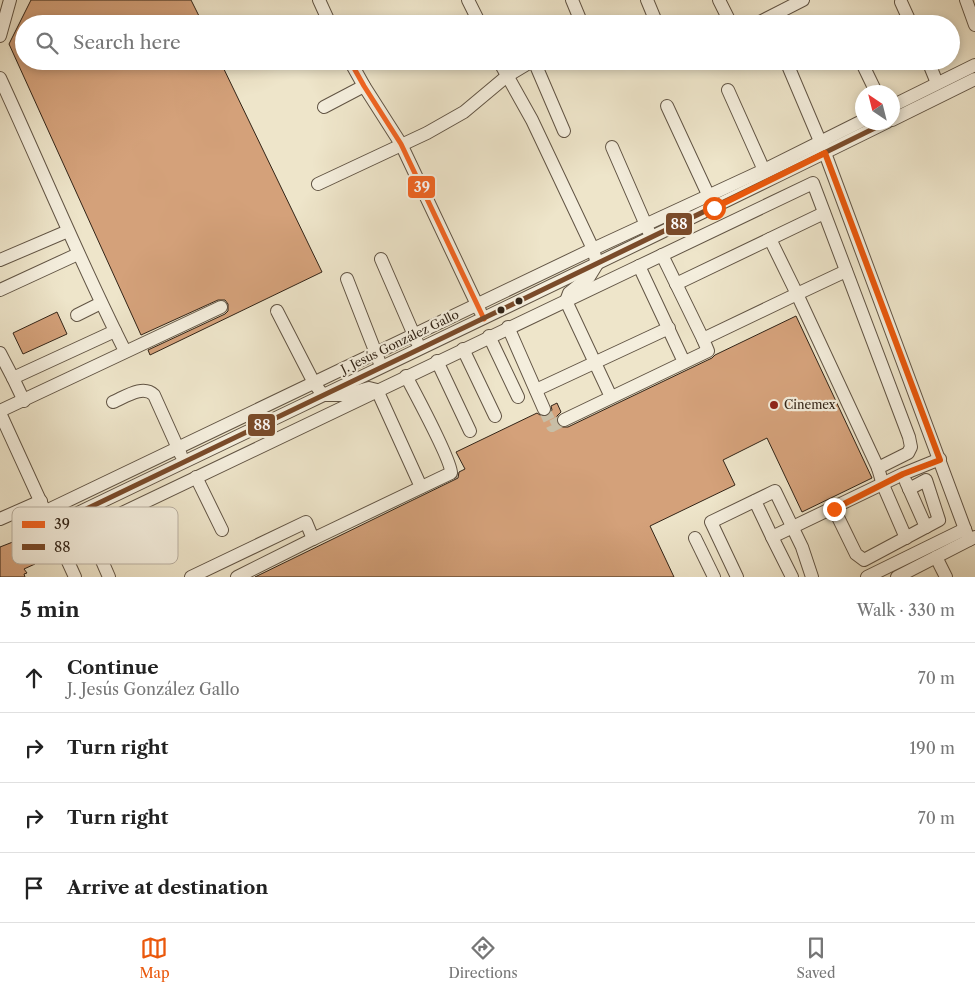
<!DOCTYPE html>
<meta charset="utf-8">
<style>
:root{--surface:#fff;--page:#f6f6f6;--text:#222;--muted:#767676;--line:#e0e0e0;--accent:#ea580c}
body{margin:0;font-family:"Libre Caslon Text",serif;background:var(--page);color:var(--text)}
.compass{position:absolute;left:855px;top:85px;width:45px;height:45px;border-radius:50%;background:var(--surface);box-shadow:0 2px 8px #0003;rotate:325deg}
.stop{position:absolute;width:15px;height:15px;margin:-11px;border:4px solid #ea580c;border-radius:50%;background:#fff}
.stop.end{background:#ea580c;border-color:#fff;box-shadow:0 1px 5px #0008}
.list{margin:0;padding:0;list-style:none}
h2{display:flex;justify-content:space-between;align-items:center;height:65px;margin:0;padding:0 20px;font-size:21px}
h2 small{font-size:16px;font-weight:400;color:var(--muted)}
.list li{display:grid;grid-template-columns:32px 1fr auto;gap:15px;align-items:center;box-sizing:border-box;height:70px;padding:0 20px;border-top:1px solid var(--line)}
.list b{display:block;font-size:19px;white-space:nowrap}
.list p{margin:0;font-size:16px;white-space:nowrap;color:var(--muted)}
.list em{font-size:16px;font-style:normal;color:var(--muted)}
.icon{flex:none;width:28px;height:28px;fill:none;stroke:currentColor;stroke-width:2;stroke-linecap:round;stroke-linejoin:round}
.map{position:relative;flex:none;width:975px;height:577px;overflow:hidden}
.search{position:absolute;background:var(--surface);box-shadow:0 2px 8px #0003;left:15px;right:15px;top:15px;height:55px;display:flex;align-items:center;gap:12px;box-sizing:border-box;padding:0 18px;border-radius:28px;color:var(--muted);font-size:19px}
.sheet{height:345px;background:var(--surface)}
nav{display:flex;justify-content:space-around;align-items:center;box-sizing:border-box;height:70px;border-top:1px solid var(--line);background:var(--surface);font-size:14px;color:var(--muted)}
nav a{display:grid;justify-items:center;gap:2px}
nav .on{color:var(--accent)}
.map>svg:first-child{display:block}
.building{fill:#d4a17a;stroke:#322417}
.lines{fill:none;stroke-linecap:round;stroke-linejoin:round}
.minor-tunnel{stroke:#c8bea6;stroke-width:12;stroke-dasharray:12 6;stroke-linecap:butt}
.minor-casing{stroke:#615444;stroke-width:14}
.minor{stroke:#f4eedd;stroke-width:12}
.bus-1-casing{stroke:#f4eedd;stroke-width:9}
.bus-2-casing{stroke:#f4eedd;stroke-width:9}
.bus-1{stroke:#f26522;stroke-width:5}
.bus-2{stroke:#7a4b2a;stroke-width:5}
.route{stroke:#ea580c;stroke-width:6}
.bus-dot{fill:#322417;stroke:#f4eedd;stroke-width:2}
.poi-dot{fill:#8f2418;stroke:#f4eedd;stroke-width:2}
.labels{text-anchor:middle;stroke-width:4.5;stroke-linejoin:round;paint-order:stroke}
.street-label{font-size:12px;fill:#322417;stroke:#f4eedd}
.poi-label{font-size:12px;fill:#322417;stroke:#f4eedd;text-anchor:start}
.key{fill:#f4eedd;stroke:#bab1a2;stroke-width:1}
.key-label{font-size:14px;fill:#322417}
.line-badge{stroke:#f4eedd;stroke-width:2}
.badge-label{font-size:14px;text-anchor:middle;font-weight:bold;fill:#fff}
</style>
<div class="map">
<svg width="975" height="577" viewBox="0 0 975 577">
<rect width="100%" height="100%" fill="#eee5ca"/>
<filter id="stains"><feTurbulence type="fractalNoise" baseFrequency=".004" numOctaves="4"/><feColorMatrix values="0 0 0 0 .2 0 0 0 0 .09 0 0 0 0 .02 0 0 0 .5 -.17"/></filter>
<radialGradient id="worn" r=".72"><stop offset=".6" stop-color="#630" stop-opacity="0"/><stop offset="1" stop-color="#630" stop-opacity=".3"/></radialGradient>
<g class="building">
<polygon points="31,0 191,0 203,24 24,24 24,61 220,61 322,272 150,355 148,350 225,314 228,311 228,304 225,300 218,300 141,335 9,44"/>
<polygon points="57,312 67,334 23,354 13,333"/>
<polygon points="796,316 872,478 802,512 767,438 723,460 735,485 650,526 674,577 255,577 454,480 458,478 459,472 465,469 456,452 537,413 543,417 548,416 552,410 551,406 557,403 561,412 557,416 557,423 560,427 568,427 712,358 715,355"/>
<polygon points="23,538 35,564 24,569 27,573 24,574 25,577 0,577 0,547"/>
</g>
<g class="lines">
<polyline class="minor-tunnel" points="544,409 552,426 564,420"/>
<defs>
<g id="minor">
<polyline points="319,0 330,24"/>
<polyline points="468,0 480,24"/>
<polyline points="572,0 582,24"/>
<polyline points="647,0 657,24"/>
<polyline points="719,0 731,24"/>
<polyline points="966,0 975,25"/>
<polyline points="901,2 911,24"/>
<polyline points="610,24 632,22 638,24"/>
<polyline points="756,24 803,0"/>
<polyline points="0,36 10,0"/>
<polyline points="350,61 364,86 401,144 480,311"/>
<polyline points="499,61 532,120 593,249 597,264 589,277 569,293 566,301 611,397"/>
<polyline points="534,61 564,131"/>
<polyline points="786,61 825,153 969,540"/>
<polyline points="861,61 876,92"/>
<polyline points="928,61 937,83"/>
<path d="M0,78C42,169 80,262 125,351"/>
<polyline points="728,90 767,177"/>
<polyline points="667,106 712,203"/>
<polyline points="892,106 975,65"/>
<polyline points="324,107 364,86"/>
<polyline points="892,120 975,79"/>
<polyline points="612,147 649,232"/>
<polyline points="318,184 427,133 464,112 507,76 532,61"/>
<polyline points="770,239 797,294 846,271"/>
<polyline points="662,255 703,339"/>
<polyline points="381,259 417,342"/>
<polyline points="0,260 68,231"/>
<polyline points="639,266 684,362"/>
<polyline points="347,279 379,361"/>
<polyline points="676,284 824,213"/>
<polyline points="0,290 78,254"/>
<polyline points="277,311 314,383 323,395 345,395 369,388 377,390 421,487"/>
<polyline points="77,315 101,303"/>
<polyline points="508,327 544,409"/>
<polyline points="489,336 518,397"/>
<polyline points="463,349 495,416"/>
<polyline points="0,353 13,378 115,331"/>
<polyline points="437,361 470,431"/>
<polyline points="13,378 24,401"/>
<polyline points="536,390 669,328"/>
<path d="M113,402C125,397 143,384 154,395L181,455"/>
<polyline points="0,411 221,307"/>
<polyline points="0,413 75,577"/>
<polyline points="564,420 708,351 703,339 797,294 878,468 883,485 906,538"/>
<polyline points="196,477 222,530"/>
<polyline points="906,482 926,527"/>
<polyline points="755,501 772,537"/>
<polyline points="834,509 856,554 864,560 939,520 926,480 909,489"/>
<polyline points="46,511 593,249 764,170 862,121"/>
<polyline points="0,519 41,501"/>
<path d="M53,525C331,391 610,259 887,122"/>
<polyline points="695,538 714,577"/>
<polyline points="936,557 946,577"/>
<path d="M109,577L92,538C91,531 93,528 99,524C336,410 575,297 813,183L909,437L911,447L908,453L878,468"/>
<path d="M191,577L306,522L313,539L451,473C452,462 414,391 406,376"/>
<polyline points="237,577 313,539"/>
<polyline points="737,577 711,522 775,491 802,547 812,577"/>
<polyline points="792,577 772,537 903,474 940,459"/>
<polyline points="867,577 965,529"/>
<polyline points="897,577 975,537"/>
</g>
</defs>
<use href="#minor" class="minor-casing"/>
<use href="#minor" class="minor"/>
<defs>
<polyline id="bus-1" points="350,61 364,86 401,144 484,319"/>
<path id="bus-2" d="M53,525C331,391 610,259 887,122"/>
</defs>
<use href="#bus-1" class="bus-1-casing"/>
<use href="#bus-2" class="bus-2-casing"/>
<use href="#bus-1" class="bus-1"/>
<use href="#bus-2" class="bus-2"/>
</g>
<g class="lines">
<polyline class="route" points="714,208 825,153 940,460 903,474 834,509"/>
</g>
<g class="bus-dot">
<circle cx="519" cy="301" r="4.5"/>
<circle cx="501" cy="310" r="4.5"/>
</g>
<circle class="poi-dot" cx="774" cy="405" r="5"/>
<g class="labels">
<g class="street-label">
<text transform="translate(400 342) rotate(-26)" y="4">J. Jesús González Gallo</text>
</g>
<g class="poi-label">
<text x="784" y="409">Cinemex</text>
</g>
</g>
<rect x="12" y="507" width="166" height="57" rx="8" class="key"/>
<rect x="22" y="521" width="23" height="7" fill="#f26522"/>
<rect x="22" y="544" width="23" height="6" fill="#7a4b2a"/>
<g class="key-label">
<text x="54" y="529">39</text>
<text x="54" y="552">88</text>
</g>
<g class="line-badge">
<rect x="407" y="175" width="29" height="24" rx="5" fill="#f26522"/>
<rect x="665" y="212" width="28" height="24" rx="5" fill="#7a4b2a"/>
<rect x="247" y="413" width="29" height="24" rx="5" fill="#7a4b2a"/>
</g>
<g class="badge-label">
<text x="422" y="192">39</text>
<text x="679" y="229">88</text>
<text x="262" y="430">88</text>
</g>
<rect width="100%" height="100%" filter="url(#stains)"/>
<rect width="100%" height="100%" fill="url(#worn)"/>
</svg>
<svg class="compass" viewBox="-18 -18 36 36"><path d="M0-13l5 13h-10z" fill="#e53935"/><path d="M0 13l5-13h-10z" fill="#767676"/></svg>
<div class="stop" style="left:714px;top:208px"></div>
<div class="stop end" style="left:834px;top:509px"></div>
<div class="search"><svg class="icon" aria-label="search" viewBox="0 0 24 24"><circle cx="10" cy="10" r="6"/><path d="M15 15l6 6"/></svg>Search here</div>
</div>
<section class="sheet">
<h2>5 min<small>Walk · 330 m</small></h2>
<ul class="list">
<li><svg class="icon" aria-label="ahead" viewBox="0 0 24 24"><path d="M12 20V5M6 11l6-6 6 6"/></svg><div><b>Continue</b><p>J. Jesús González Gallo</p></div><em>70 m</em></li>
<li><svg class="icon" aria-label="right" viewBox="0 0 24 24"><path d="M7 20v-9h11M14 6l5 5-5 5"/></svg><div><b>Turn right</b></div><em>190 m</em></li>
<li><svg class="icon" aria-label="right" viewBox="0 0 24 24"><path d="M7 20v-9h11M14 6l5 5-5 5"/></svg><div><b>Turn right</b></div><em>70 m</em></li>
<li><svg class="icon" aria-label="arrive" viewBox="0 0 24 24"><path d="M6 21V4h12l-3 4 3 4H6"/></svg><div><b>Arrive at destination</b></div></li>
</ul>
</section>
<nav>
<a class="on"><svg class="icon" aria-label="map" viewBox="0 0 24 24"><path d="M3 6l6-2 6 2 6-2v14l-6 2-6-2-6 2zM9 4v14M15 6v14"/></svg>Map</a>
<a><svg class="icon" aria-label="directions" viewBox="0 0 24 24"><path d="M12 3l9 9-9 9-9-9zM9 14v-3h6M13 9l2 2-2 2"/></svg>Directions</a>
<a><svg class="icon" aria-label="saved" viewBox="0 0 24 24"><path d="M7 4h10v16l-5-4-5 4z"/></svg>Saved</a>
</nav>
